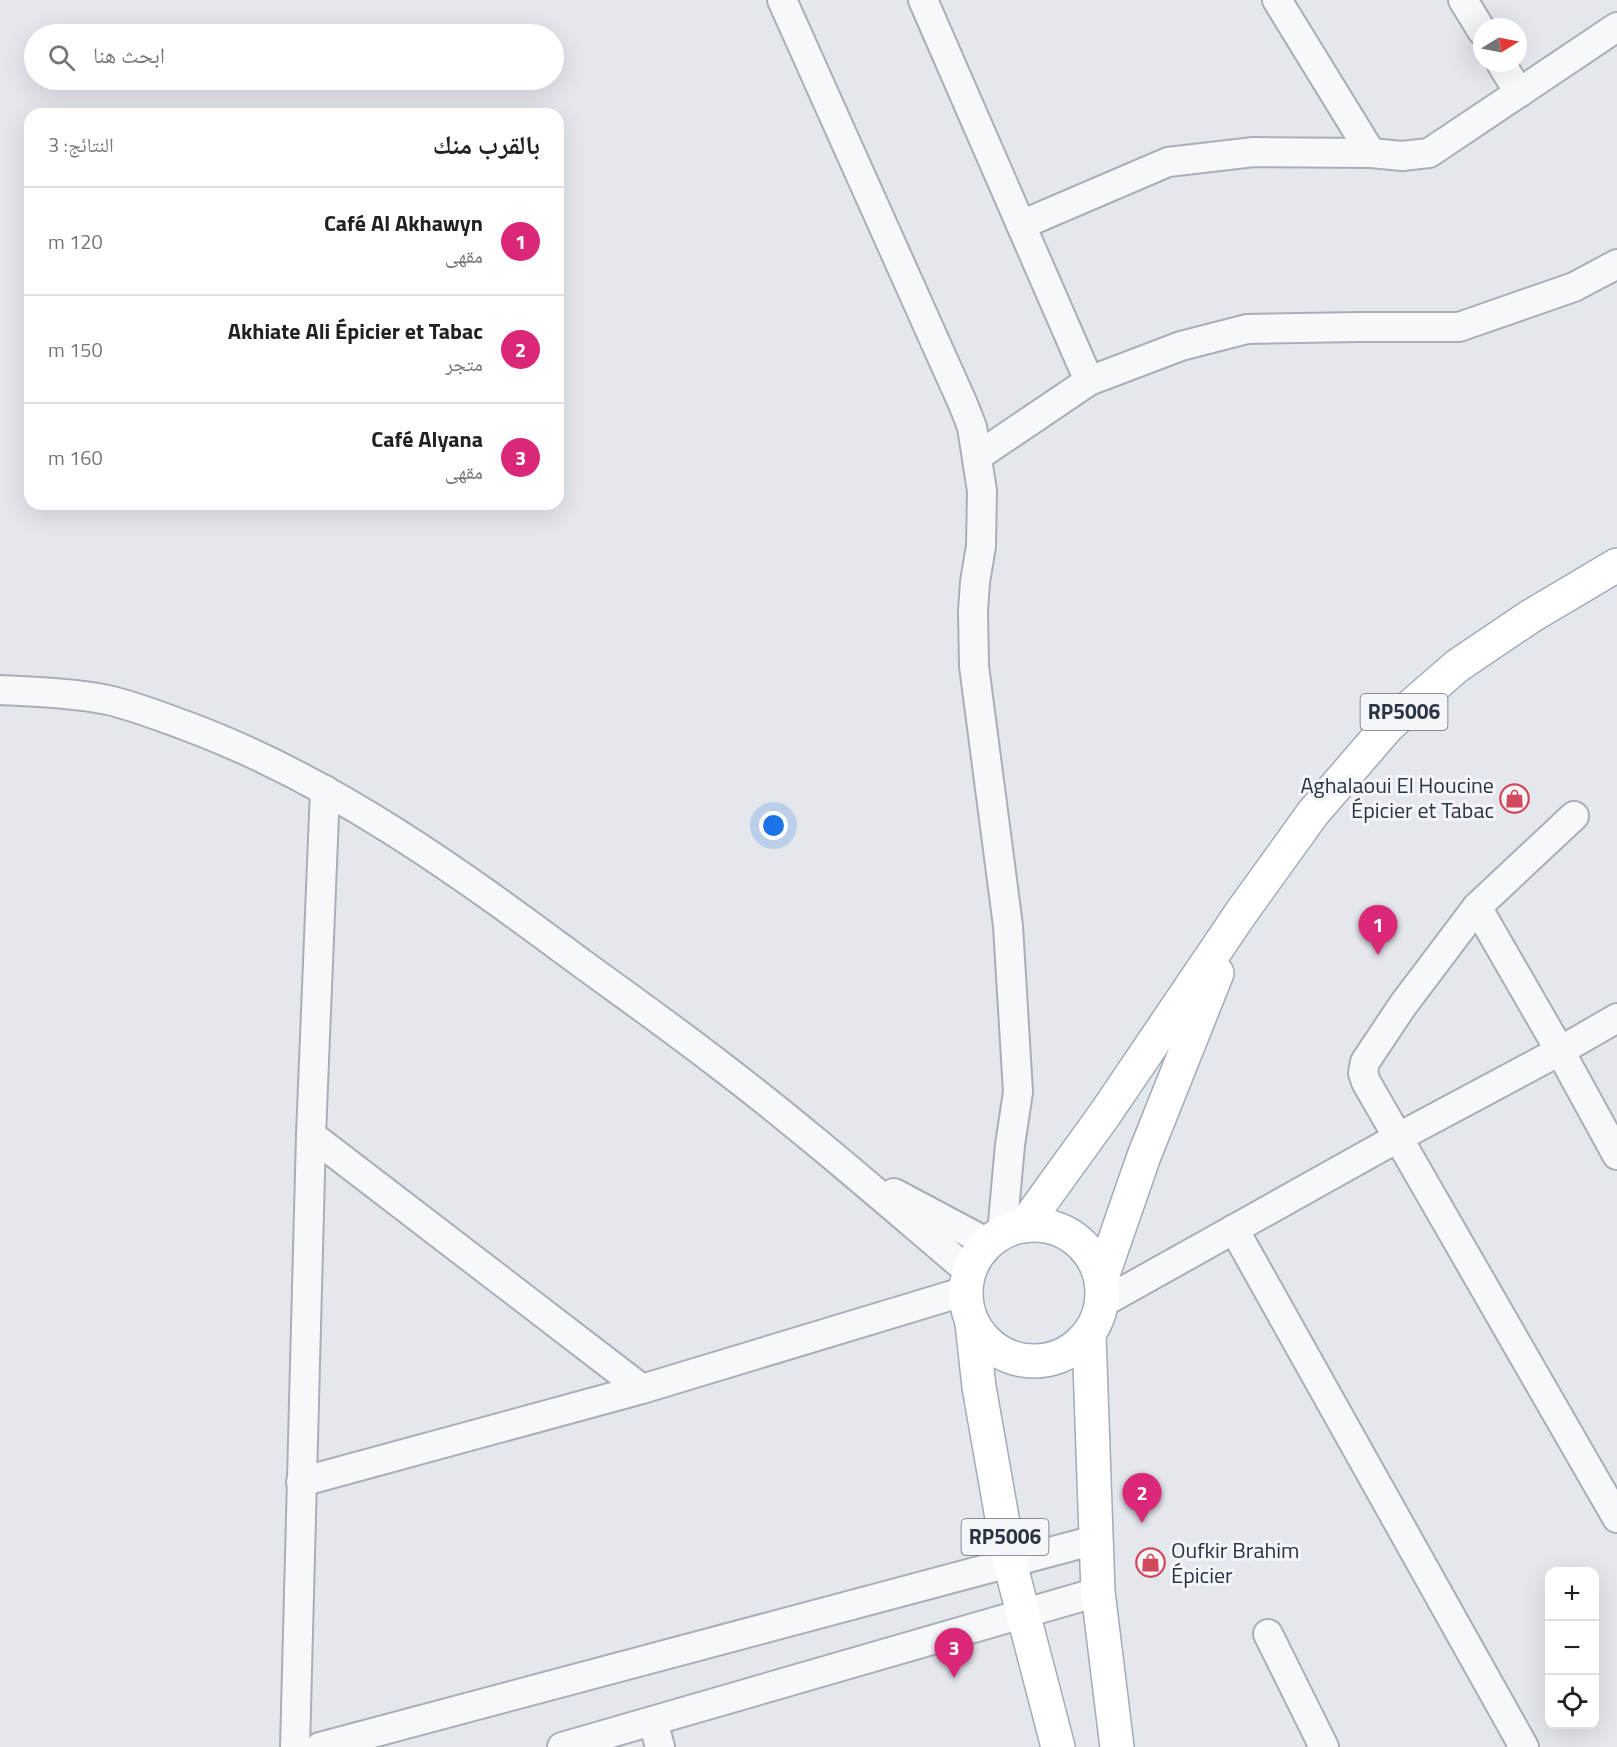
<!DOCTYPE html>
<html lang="ar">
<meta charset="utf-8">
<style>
:root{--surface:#fff;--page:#f6f6f6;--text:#202124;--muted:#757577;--line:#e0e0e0;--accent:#db2777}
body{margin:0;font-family:"Titillium Web","Noto Naskh Arabic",sans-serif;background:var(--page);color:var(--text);direction:rtl}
.controls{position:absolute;right:18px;bottom:18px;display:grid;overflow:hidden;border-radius:12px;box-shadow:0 6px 24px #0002}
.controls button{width:54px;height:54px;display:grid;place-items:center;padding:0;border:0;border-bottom:2px solid var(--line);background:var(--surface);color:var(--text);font:30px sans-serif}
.compass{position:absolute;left:1473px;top:18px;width:54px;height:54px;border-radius:50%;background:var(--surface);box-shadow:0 6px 24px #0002;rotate:80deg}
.you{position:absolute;left:774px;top:826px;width:21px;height:21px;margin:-15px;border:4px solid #fff;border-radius:50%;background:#1a73e8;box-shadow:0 0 0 9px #1a73e833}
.badge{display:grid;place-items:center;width:39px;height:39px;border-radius:50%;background:var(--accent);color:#fff;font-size:20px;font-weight:700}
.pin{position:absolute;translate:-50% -50px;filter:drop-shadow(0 2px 3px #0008)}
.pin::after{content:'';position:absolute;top:32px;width:21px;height:18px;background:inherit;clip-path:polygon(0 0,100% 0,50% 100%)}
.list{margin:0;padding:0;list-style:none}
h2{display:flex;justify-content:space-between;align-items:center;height:78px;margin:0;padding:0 24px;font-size:26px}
h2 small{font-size:20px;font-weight:400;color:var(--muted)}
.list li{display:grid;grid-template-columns:39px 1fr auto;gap:18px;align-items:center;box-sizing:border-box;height:108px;padding:0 24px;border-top:2px solid var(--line)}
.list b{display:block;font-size:22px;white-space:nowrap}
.list p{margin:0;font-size:20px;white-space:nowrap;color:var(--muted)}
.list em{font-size:20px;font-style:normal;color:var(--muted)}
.icon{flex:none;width:33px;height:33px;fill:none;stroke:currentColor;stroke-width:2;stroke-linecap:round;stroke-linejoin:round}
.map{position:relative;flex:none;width:1617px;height:1747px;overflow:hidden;direction:ltr}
.search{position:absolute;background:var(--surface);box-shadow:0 6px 24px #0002;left:24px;top:24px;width:540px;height:66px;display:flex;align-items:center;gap:15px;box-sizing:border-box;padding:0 21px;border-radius:33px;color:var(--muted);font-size:22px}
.panel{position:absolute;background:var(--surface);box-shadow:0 6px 24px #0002;left:24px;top:108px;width:540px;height:402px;border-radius:18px;direction:rtl}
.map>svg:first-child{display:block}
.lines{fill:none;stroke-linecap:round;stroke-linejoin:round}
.street-casing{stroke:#a9aeb7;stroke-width:32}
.primary-casing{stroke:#a3abb8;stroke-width:36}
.street{stroke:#f7f8fa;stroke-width:28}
.primary{stroke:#fff;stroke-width:33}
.labels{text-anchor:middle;stroke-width:6;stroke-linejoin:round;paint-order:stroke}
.shield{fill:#f4f6f9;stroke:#676e7b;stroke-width:1.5}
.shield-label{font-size:21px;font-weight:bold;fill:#2b3445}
.poi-label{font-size:22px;fill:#2b3445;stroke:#f4f6f9;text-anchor:end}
</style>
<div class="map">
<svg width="1617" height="1747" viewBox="0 0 1617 1747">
<rect width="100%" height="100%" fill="#e4e7ec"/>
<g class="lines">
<defs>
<g id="street">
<polyline points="782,0 963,404 972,427 982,491 981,546 975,582 973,611 974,666 1008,926 1018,1092 1010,1145 1002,1233"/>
<polyline points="923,0 1089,381"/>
<polyline points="1277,0 1371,153"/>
<polyline points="1463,0 1482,31"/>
<polyline points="1501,63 1519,93"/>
<polyline points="1021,225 1168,162 1254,152 1371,153 1402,156 1429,153 1617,27"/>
<polyline points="978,456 1089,381 1181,346 1247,329 1358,327 1459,327 1574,287 1617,264"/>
<path d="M0,690C36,692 73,693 108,700C134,706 159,716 184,725C331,779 459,872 584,965C628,997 673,1029 717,1063C800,1126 879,1195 959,1263L972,1266"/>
<polyline points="1574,816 1477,907 1403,1005 1365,1062 1363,1073 1366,1082 1617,1518"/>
<polyline points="1477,907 1560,1051 1617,1155"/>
<polyline points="311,1135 642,1389"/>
<polyline points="894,1193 988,1243"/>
<polyline points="1234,1229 1524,1747"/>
<polyline points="1102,1303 1399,1137 1560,1051 1617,1018"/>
<polyline points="301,1482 642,1389 966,1291"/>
<polyline points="1268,1634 1324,1747"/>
<polyline points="653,1721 660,1747"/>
<polyline points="295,1747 311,1135 325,790"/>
<polyline points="320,1747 1095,1540"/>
<polyline points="562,1747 1098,1592"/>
</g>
<g id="primary">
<circle cx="1034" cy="1293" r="68"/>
<polyline points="1024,1226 1105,1114 1241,913 1313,813 1388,726 1457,666 1531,616 1617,565"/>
<polyline points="1101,1280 1144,1156 1217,973"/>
<polyline points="972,1323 979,1387 1010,1563 1058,1747"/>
<polyline points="1089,1335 1098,1592 1117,1747"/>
</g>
</defs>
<use href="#street" class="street-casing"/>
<use href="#primary" class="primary-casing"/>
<use href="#street" class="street"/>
<use href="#primary" class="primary"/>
</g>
<defs>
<symbol id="shop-ring" viewBox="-11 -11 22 22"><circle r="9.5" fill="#f4f6f9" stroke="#d1495b" stroke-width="1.5"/><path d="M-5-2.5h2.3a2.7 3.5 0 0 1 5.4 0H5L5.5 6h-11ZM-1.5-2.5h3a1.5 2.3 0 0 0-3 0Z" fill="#d1495b"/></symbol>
</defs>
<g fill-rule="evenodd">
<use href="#shop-ring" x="1498" y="782" width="33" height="33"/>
<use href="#shop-ring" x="1134" y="1546" width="33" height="33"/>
</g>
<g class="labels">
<g class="shield">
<rect x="1360.5" y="694" width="87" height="36" rx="4.5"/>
<rect x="961.5" y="1519" width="87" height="36" rx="4.5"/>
</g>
<g class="shield-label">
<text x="1404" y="719">RP5006</text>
<text x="1005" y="1544">RP5006</text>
</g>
<g class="poi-label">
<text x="1494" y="793">Aghalaoui El Houcine<tspan x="1494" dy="25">Épicier et Tabac</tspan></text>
<text x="1171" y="1558" text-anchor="start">Oufkir Brahim<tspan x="1171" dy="25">Épicier</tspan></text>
</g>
</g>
</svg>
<div class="controls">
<button>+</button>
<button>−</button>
<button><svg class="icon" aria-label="locate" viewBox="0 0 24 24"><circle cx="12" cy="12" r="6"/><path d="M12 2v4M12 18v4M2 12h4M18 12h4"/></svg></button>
</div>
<svg class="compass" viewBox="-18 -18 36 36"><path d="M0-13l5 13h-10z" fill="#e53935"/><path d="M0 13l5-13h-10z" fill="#757577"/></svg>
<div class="you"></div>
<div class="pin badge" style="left:1378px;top:955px">1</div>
<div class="pin badge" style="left:1142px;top:1523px">2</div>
<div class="pin badge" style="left:954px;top:1678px">3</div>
<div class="search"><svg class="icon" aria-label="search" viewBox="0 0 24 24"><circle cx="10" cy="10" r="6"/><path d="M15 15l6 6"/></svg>ابحث هنا</div>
<section class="panel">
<h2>بالقرب منك<small>النتائج: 3</small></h2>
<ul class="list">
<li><span class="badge">1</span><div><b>Café Al Akhawyn</b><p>مقهى</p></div><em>120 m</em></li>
<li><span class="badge">2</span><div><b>Akhiate Ali Épicier et Tabac</b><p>متجر</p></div><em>150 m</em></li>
<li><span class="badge">3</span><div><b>Café Alyana</b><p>مقهى</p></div><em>160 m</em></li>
</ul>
</section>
</div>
